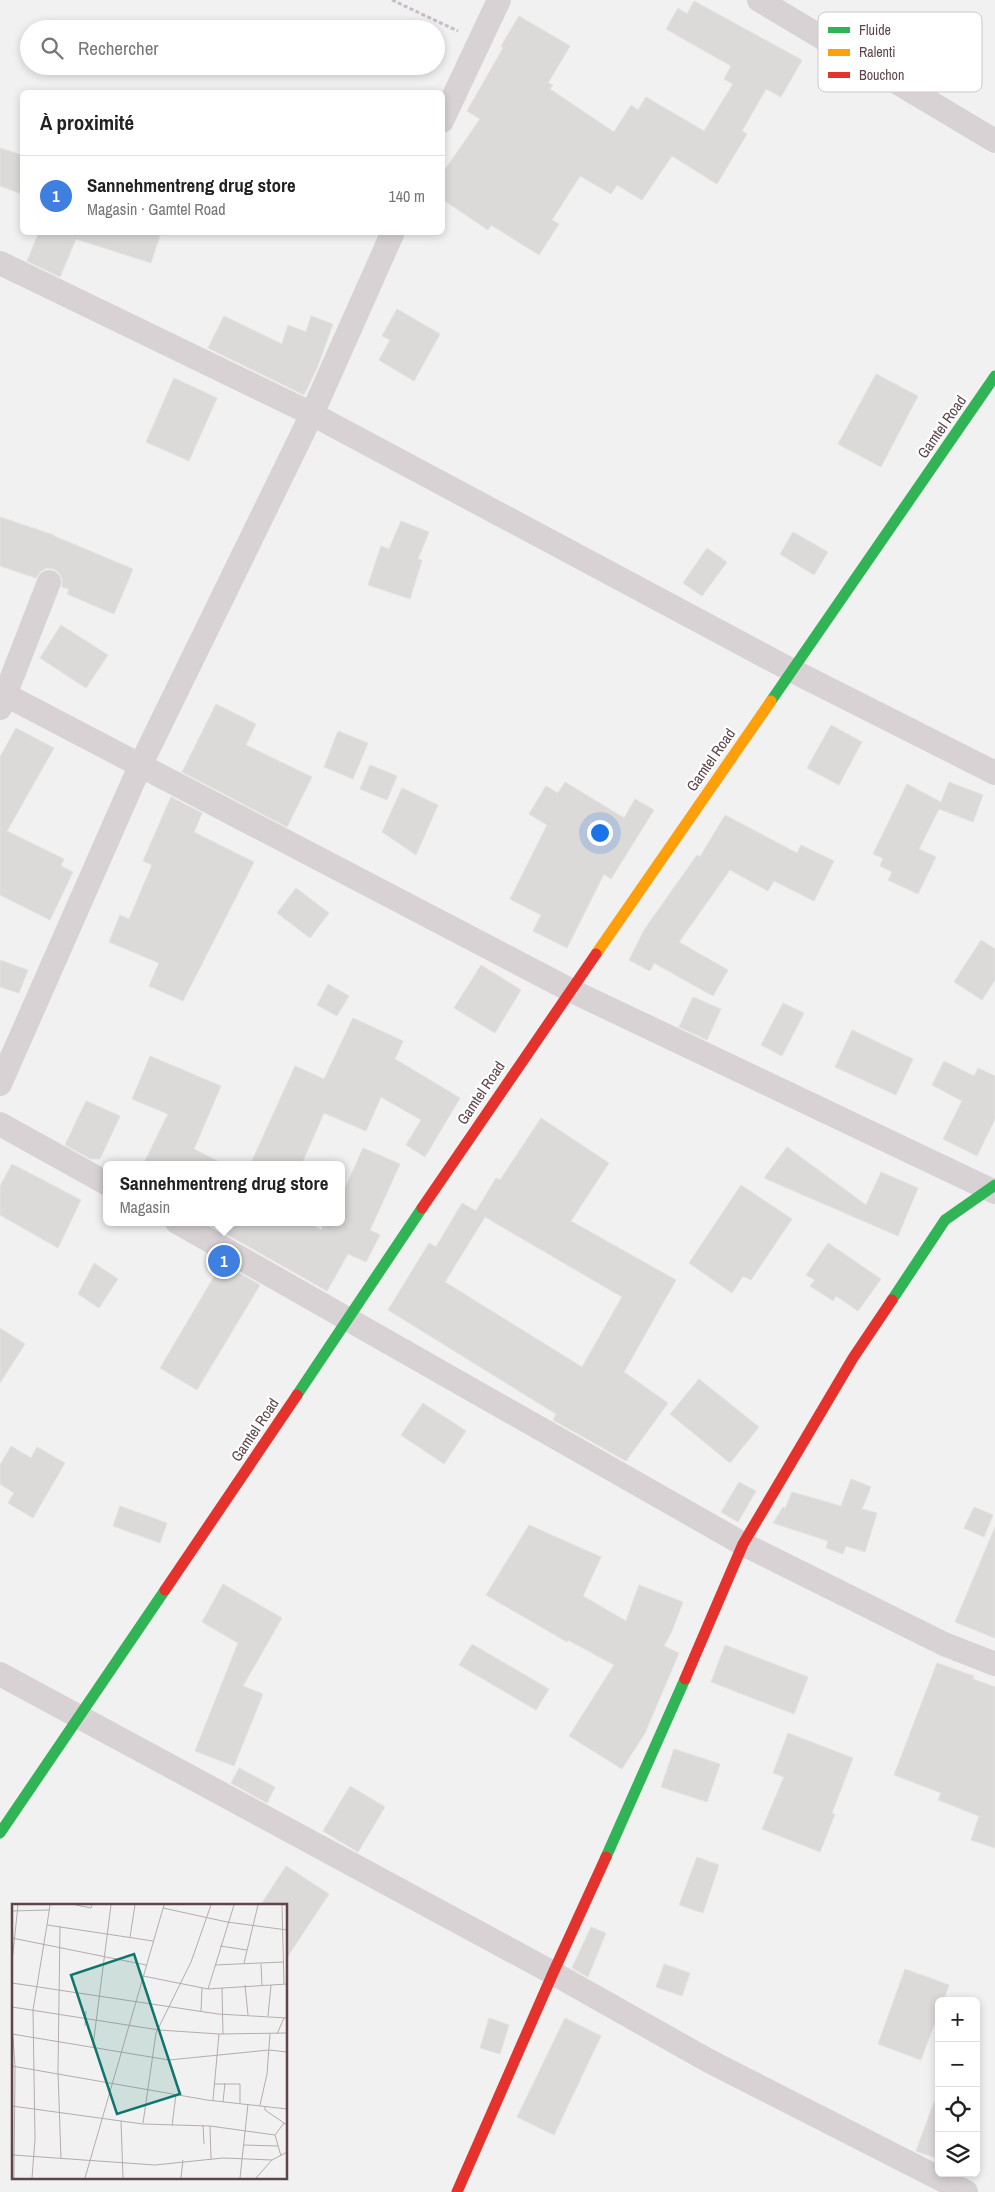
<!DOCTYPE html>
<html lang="fr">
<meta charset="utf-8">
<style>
:root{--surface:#fff;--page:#f6f6f6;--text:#222;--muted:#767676;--line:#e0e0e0;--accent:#918184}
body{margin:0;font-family:"Archivo Narrow",sans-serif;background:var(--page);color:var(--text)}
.controls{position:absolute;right:15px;bottom:15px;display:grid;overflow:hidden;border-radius:8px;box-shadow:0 2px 8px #0003}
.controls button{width:45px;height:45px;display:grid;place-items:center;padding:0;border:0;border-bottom:1px solid var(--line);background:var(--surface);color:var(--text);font:25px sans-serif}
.you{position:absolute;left:599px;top:832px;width:18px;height:18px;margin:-12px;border:4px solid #fff;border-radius:50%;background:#1a73e8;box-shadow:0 0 0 8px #1a73e833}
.badge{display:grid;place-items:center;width:32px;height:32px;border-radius:50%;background:var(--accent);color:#fff;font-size:16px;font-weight:700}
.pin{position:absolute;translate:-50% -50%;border:2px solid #fff;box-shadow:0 1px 5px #0006}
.popup{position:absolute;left:103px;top:1161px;width:242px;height:65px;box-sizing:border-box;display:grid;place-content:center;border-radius:8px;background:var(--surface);filter:drop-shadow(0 1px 4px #0005);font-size:16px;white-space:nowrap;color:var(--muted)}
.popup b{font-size:19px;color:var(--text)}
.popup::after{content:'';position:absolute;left:50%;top:100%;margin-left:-10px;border:10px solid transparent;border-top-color:var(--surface)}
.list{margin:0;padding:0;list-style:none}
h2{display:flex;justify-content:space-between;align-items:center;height:65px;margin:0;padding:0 20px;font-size:21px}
h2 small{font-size:16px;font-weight:400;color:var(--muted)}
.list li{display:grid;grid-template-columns:32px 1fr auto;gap:15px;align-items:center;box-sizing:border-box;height:80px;padding:0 20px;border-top:1px solid var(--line)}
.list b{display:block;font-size:19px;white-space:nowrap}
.list p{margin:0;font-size:16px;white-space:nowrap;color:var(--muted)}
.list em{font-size:16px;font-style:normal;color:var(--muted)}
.icon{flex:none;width:28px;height:28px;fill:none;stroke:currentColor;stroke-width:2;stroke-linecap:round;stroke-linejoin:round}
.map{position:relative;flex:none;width:995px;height:2192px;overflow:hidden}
.search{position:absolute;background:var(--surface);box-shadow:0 2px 8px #0003;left:20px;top:20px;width:425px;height:55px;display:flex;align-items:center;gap:12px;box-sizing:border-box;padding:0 18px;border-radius:28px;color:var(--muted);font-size:19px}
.panel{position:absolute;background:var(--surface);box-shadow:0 2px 8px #0003;left:20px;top:90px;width:425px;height:145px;border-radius:8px}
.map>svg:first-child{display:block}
.building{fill:#dcd9d9;stroke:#e3e2e1;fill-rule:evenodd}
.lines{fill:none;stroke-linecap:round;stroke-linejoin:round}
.path{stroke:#c9bbc8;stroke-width:3;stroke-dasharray:4 2.5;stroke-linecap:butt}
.street{stroke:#d8d2d4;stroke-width:24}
.fast{stroke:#30b455;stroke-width:11}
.slow{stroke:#ff9f0a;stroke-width:11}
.jam{stroke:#e5322d;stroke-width:11}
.labels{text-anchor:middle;stroke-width:4.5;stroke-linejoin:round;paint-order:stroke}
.street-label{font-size:15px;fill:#5e454a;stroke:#fff}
.inset-road{fill:none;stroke:#b6acae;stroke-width:1}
.view{fill:#0f766e;fill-opacity:0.15;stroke:#0f766e;stroke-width:2.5}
.inset-edge{fill:none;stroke:#5e454a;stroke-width:2.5}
.key{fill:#fff;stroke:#cfc7c9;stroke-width:1}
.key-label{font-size:14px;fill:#5e454a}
</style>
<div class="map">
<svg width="995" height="2192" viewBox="0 0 995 2192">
<rect width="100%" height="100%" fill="#f0f1f0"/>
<g class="building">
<polygon points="694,1 802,60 781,97 766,89 742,131 747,134 717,184 672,156 642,200 617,185 611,194 580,176 552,220 559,224 539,255 491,225 488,230 442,199 442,174 480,119 467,111 503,48 501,46 519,16 570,46 548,83 553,85 550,89 614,132 631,105 638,110 646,97 704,131 733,84 724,79 731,66 666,29 678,8 687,14"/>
<polygon points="0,148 22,155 22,194 0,186"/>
<polygon points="39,232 161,232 151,263 76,239 60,277 27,261"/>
<polygon points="397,309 440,334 414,381 379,360 390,340 382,336"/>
<polygon points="224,316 282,344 288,325 306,332 311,316 333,324 317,368 304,395 208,348"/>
<polygon points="876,374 918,396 881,467 838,444"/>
<polygon points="174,378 217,398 189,461 146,442"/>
<polygon points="0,517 54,535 54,536 133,569 114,614 67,594 69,589 62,587 62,579 59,573 54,569 47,568 41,571 36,578 0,566"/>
<polygon points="401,521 429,532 418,559 422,560 410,599 368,585 381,546 389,549"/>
<polygon points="793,532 828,552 814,575 780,554"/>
<polygon points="707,548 727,562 702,596 683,583"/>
<polygon points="61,625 108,655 86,688 40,658"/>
<polygon points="216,704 256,724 246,745 312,777 287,827 182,772"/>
<polygon points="831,725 862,742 839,785 807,768"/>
<polygon points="16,728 54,748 7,831 64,859 61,866 73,872 50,920 0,895 0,757"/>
<polygon points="338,731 368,743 353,779 324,767"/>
<polygon points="370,765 397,776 387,800 360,789"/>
<polygon points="565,782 624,818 635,799 654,810 611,879 604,874 567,948 533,931 541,915 510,899 547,825 529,814 546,786 558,793"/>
<polygon points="949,782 983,795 973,822 939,809 919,849 936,857 918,894 888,880 892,872 880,866 883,858 873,854 907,784 941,802"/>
<polygon points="402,788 438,805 416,855 382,832"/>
<polygon points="171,797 202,813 194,832 254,862 183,1001 149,986 159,963 109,942 120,915 129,919 152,865 143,861"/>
<polygon points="725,815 797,853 801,845 834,861 814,901 774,881 768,891 730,870 679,942 728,970 713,996 654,963 650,971 629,960 644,930 697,855 700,857"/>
<polygon points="296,888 329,913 310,938 277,913"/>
<polygon points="981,940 995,949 995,980 982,1000 954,982"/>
<polygon points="0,960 28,970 19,993 0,987"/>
<polygon points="481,965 521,990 495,1033 454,1008"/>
<polygon points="328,984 349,996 337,1016 317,1005"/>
<polygon points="693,997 721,1009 707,1040 679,1027"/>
<polygon points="783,1003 804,1013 782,1056 761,1045"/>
<polygon points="353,1018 403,1041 395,1059 460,1098 425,1157 406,1145 421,1120 381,1097 366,1131 324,1113 301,1165 250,1165 295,1066 324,1079"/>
<polygon points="852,1030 913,1059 896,1095 835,1067"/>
<polygon points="150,1056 221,1086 194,1149 225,1165 143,1165 168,1114 132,1099"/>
<polygon points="944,1061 974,1076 978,1068 995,1076 995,1119 977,1156 943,1139 962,1101 932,1085"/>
<polygon points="86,1101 120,1116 100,1159 91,1159 65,1145"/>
<path d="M541,1118L609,1163L571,1221L676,1280L624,1372L668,1403L626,1461L553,1420L556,1414L388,1310L429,1243L436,1247L462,1203L476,1211L496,1178L500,1180ZM485,1217L622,1297L582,1367L445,1282Z"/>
<polygon points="787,1147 866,1205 881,1172 918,1188 898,1236 764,1178"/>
<polygon points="363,1148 400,1164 370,1230 380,1235 366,1262 348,1254 327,1291 205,1222 307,1222 321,1230 325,1222 342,1222 342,1195"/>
<polygon points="12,1164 81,1200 58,1248 0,1215 0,1186"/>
<polygon points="741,1185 792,1219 751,1280 743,1276 732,1293 689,1263"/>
<polygon points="828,1243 881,1279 858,1311 836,1296 833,1301 810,1286 815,1280 806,1275"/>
<polygon points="94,1263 118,1279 99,1308 78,1294"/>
<polygon points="222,1263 260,1285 197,1390 160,1368"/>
<polygon points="0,1328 25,1344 0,1383"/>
<polygon points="699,1379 759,1427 730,1463 670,1414"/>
<polygon points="423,1403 466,1431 444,1464 401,1435"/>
<polygon points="11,1446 31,1458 37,1447 65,1463 33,1518 8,1503 14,1493 0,1484 0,1465"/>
<polygon points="851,1479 871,1487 862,1509 877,1513 865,1552 846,1546 843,1554 826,1548 828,1541 773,1523 783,1507 785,1509 792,1492 841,1506"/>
<polygon points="739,1482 756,1491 738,1522 721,1512"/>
<polygon points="120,1506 167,1523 160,1543 113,1526"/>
<polygon points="974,1507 993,1515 984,1537 964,1528"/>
<polygon points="529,1525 601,1557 583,1596 626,1621 639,1585 683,1602 672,1631 664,1646 679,1653 645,1733 622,1769 569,1736 614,1665 568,1640 567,1642 486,1595"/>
<polygon points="995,1527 995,1638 955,1622"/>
<polygon points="223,1584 282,1618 243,1686 263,1694 234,1766 195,1751 238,1643 202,1622"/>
<polygon points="472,1644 549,1689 536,1710 459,1665"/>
<polygon points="725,1645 808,1677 794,1714 711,1682"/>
<polygon points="937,1663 974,1676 973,1679 995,1687 995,1848 971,1840 979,1816 938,1800 941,1793 894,1775"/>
<polygon points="788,1733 853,1758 832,1813 835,1814 820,1852 762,1829 784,1777 773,1773"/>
<polygon points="674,1749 720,1764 707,1802 661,1787"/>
<polygon points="239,1768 275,1787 267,1803 231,1783"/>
<polygon points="350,1786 385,1807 358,1852 323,1831"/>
<polygon points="697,1857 719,1865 703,1913 679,1905"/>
<polygon points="286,1866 329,1894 286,1959 286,1906 260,1906"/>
<polygon points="591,1927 606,1933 588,1977 572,1968"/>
<polygon points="664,1964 690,1973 682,1996 656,1987"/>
<polygon points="905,1969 949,1985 943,2001 939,2001 939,2012 921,2060 878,2044"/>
<polygon points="489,2018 509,2025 500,2054 480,2048"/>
<polygon points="565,2018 601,2036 554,2135 517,2117"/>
<polygon points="934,2102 939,2104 939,2159 916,2151"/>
</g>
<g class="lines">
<polyline class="path" points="392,0 458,31"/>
<g class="street">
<polyline points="759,0 995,141"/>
<polyline points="442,121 499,0"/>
<polyline points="0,263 312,414 791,670 995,773"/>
<polyline points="0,692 570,990 995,1192"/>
<polyline points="0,708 49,582"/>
<polyline points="0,1084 141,764 312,414 393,232"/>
<polyline points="0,1124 106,1183"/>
<polyline points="177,1222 743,1544 944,1644 995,1664"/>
<polyline points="0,1674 553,1973 709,2061 966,2192"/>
</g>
<g class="fast">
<polyline points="771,701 995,376"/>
<polyline points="892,1300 945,1220 995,1185"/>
<polyline points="297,1395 422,1208"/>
<polyline points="0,1833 165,1590"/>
<polyline points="606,1857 685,1679"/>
</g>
<polyline class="slow" points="596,954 771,701"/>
<g class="jam">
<polyline points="422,1208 596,954"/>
<polyline points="165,1590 297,1395"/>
<polyline points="685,1679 743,1544 853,1358 892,1300"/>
<polyline points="457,2192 553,1973 606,1857"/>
</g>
</g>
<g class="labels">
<g class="street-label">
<text transform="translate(942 427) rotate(-55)" y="5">Gamtel Road</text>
<text transform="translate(711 760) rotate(-55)" y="5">Gamtel Road</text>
<text transform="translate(481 1093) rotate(-56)" y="5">Gamtel Road</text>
<text transform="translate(255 1430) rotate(-56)" y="5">Gamtel Road</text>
</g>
</g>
<g transform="translate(12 1904)">
<rect width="275" height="275" fill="#f0f1f0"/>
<path class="inset-road" d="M38,1L35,21L141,37M64,1L79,4L80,1M270,1L272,80M151,4L215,18L275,26M0,7L37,6M48,22L46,168L49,255M118,33L123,1M0,34L134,61M208,42L235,46M0,58L6,1M232,59L246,1M249,60L250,81M203,61L271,58M131,72L196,85L275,80M0,79L206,110L275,114M233,81L236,111M210,84L211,130M196,85L222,1M0,103L147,126L207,130L275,129M189,107L190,84M256,112L259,81M0,119L3,162M73,122L74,107M0,130L157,156L257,146L275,148M265,130L272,114M81,142L99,1M0,162L195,196L275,205M203,180H228V199M201,196L207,130M211,198L213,179M248,201L255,170L258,130M0,202L131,220L198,222L263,231L269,252M253,202V206L275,221M109,217L111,274M131,219L144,129L179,58L199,1M191,221L192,240M160,222L164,190M198,222L199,255M263,231L272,219M231,241L266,242M1,251L143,261L211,254L260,256M2,274L3,162M20,274L23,235L21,106L35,21M73,274L152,1M169,274L171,256M228,274L236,200M244,274L260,256L275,248"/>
<path class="view" d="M122,50L168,190L105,210L59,71Z"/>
<rect width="275" height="275" class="inset-edge"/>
</g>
<rect x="818" y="12" width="164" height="80" rx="8" class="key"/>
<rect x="828" y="27" width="22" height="6" fill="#30b455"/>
<rect x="828" y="49" width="22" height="7" fill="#ff9f0a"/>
<rect x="828" y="72" width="22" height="6" fill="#e5322d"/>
<g class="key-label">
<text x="859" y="35">Fluide</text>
<text x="859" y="57">Ralenti</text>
<text x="859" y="80">Bouchon</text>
</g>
</svg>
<div class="controls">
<button>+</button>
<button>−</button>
<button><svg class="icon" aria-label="locate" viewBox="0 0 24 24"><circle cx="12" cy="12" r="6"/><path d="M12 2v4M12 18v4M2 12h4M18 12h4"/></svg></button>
<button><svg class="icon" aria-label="layers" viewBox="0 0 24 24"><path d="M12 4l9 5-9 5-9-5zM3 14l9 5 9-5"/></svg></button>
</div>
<div class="you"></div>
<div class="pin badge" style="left:224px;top:1261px;background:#3f7fe0">1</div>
<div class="popup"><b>Sannehmentreng drug store</b>Magasin</div>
<div class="search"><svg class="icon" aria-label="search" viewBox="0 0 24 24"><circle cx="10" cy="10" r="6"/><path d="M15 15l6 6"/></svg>Rechercher</div>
<section class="panel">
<h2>À proximité<small></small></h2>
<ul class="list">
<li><span class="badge" style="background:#3f7fe0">1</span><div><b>Sannehmentreng drug store</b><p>Magasin · Gamtel Road</p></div><em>140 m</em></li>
</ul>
</section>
</div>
